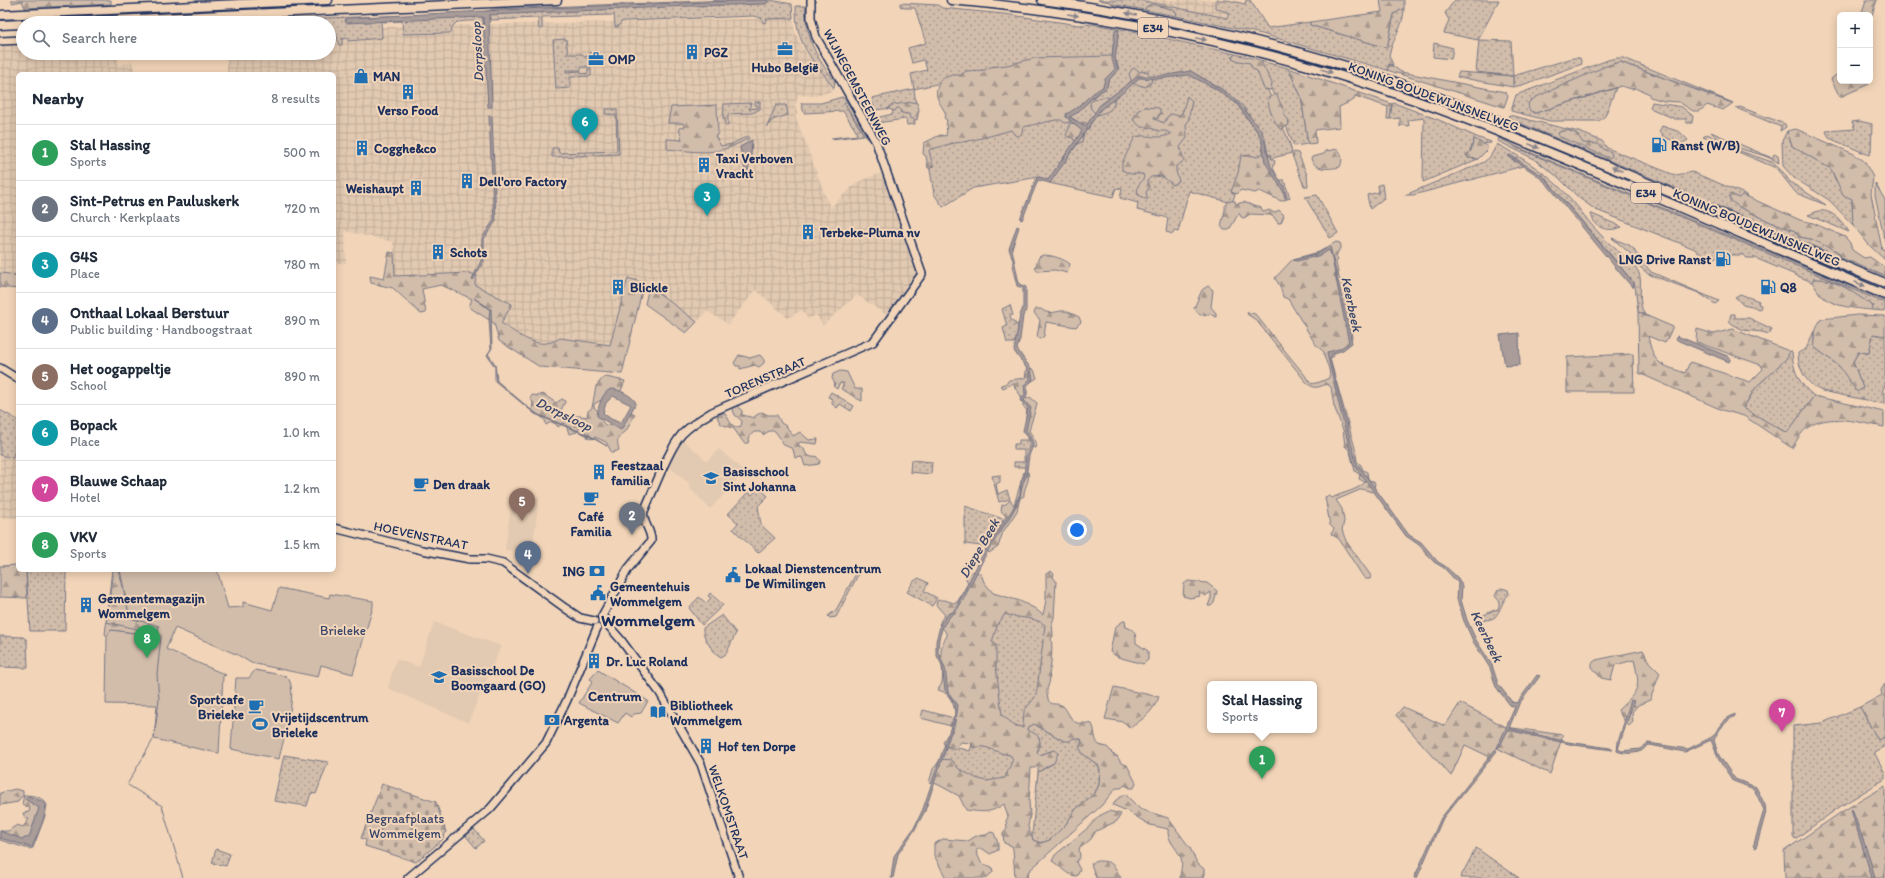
<!DOCTYPE html>
<meta charset="utf-8">
<style>
:root{--surface:#fff;--page:#f2f2f3;--text:#1f2937;--muted:#747a83;--line:#e0e1e3;--accent:#1a73e8}
body{margin:0;font-family:Itim,sans-serif;background:var(--page);color:var(--text)}
.controls{position:absolute;right:12px;top:12px;display:grid;overflow:hidden;border-radius:6px;box-shadow:0 2px 10px #0003}
.controls button{width:36px;height:36px;display:grid;place-items:center;padding:0;border:0;border-bottom:1px solid var(--line);background:var(--surface);color:var(--text);font:20px sans-serif}
.you{position:absolute;left:1077px;top:530px;width:14px;height:14px;margin:-10px;border:3px solid #fff;border-radius:50%;background:#1a73e8;box-shadow:0 0 0 6px #1a73e833}
.badge{display:grid;place-items:center;width:26px;height:26px;border-radius:50%;background:var(--accent);color:#fff;font-size:13px;font-weight:700}
.pin{position:absolute;translate:-50% -33px;filter:drop-shadow(0 1px 2px #0008)}
.pin::after{content:'';position:absolute;top:21px;width:14px;height:12px;background:inherit;clip-path:polygon(0 0,100% 0,50% 100%)}
.popup{position:absolute;left:1207px;top:681px;width:110px;height:52px;box-sizing:border-box;display:grid;place-content:center;border-radius:6px;background:var(--surface);filter:drop-shadow(0 1px 3px #0005);font-size:13px;white-space:nowrap;color:var(--muted)}
.popup b{font-size:15px;color:var(--text)}
.popup::after{content:'';position:absolute;left:50%;top:100%;margin-left:-8px;border:8px solid transparent;border-top-color:var(--surface)}
.list{margin:0;padding:0;list-style:none}
h2{display:flex;justify-content:space-between;align-items:center;height:52px;margin:0;padding:0 16px;font-size:17px}
h2 small{font-size:13px;font-weight:400;color:var(--muted)}
.list li{display:grid;grid-template-columns:26px 1fr auto;gap:12px;align-items:center;box-sizing:border-box;height:56px;padding:0 16px;border-top:1px solid var(--line)}
.list b{display:block;font-size:15px;white-space:nowrap}
.list p{margin:0;font-size:13px;white-space:nowrap;color:var(--muted)}
.list em{font-size:13px;font-style:normal;color:var(--muted)}
.icon{flex:none;width:22px;height:22px;fill:none;stroke:currentColor;stroke-width:2;stroke-linecap:round;stroke-linejoin:round}
.map{position:relative;flex:none;width:1885px;height:878px;overflow:hidden}
.search{position:absolute;background:var(--surface);box-shadow:0 2px 10px #0003;left:16px;top:16px;width:320px;height:44px;display:flex;align-items:center;gap:10px;box-sizing:border-box;padding:0 14px;border-radius:22px;color:var(--muted);font-size:15px}
.panel{position:absolute;background:var(--surface);box-shadow:0 2px 10px #0003;left:16px;top:72px;width:320px;height:500px;border-radius:6px}
.map>svg:first-child{display:block}
.built{fill:#e2c9b1}
.industrial{fill:url(#industrial-grid)}
.grass{fill:url(#grass-dots);stroke:#767684}
.forest{fill:url(#forest-firs);stroke:#767684;fill-rule:evenodd}
.cemetery{fill:url(#cemetery-stones);stroke:#767684}
.park{fill:#d2bdab;stroke:#767684}
.water{fill:#a99c99;stroke:#707081;fill-rule:evenodd}
.lines{fill:none;stroke-linecap:round;stroke-linejoin:round}
.stream{stroke:#707081;stroke-width:1}
.secondary-casing{stroke:#1b2f5e;stroke-width:10}
.highway-casing{stroke:#1b2f5e;stroke-width:11}
.secondary{stroke:#f2d5b8;stroke-width:7}
.highway{stroke:#f2d5b8;stroke-width:8}
.oneway{fill:#86828b}
.labels{text-anchor:middle;stroke-width:4;stroke-linejoin:round;paint-order:stroke}
.shield{fill:#f2d5b8;stroke:#5c6179;stroke-width:1}
.shield-label{font-size:12px;font-weight:bold;fill:#1b2f5e}
.poi-label{font-size:13px;font-weight:bold;fill:#1b2f5e;stroke:#f2d5b8;text-anchor:start}
.street-label{font-size:13px;fill:#1b2f5e;stroke:#f2d5b8}
.park-label{font-size:13px;fill:#36446a;stroke:#f2d5b8}
.water-label{font-size:14px;font-style:italic;fill:#37456a;stroke:#f2d5b8}
.neighbourhood-label{font-size:14px;font-weight:bold;fill:#1b2f5e;stroke:#f2d5b8}
.district-label{font-size:17px;font-weight:bold;fill:#1b2f5e;stroke:#f2d5b8}
</style>
<div class="map">
<svg width="1885" height="878" viewBox="0 0 1885 878">
<defs>
<pattern id="industrial-grid" width="8" height="8" patternUnits="userSpaceOnUse"><rect width="8" height="8" fill="#e2c9b1"/><path d="M0 4h8M4 0v8" fill="none" stroke="#c1ad9b"/></pattern>
<pattern id="grass-dots" width="8" height="8" patternUnits="userSpaceOnUse"><rect width="8" height="8" fill="#d2bdab"/><path d="M2 2h.1M6 6h.1" fill="none" stroke="#aa9a8e" stroke-width="1.8" stroke-linecap="round"/></pattern>
<pattern id="forest-firs" width="22" height="20" patternUnits="userSpaceOnUse"><rect width="22" height="20" fill="#d2bdab"/><path d="M5 1l3.5 6h-7zM16 11l3.5 6h-7z" fill="#aa9a8e"/></pattern>
<pattern id="cemetery-stones" width="16" height="16" patternUnits="userSpaceOnUse"><rect width="16" height="16" fill="#d2bdab"/><path d="M2 7V4a2 2 0 0 1 4 0v3zM10 15v-3a2 2 0 0 1 4 0v3z" fill="#aa9a8e"/></pattern>
</defs>
<rect width="100%" height="100%" fill="#f2d5b8"/>
<filter id="ink" filterUnits="userSpaceOnUse"><feTurbulence type="fractalNoise" baseFrequency=".025" numOctaves="2"/><feDisplacementMap in="SourceGraphic" scale="8" xChannelSelector="R" yChannelSelector="G"/><feConvolveMatrix kernelMatrix="1 2 1 2 8 2 1 2 1" color-interpolation-filters="sRGB"/></filter>
<g filter="url(#ink)">
<g class="built">
<polygon points="684,441 707,461 719,449 745,472 710,509 688,486 690,484 669,467 676,451"/>
<polygon points="513,492 539,498 532,552 505,550"/>
<polygon points="434,622 501,646 468,723 388,688 396,659 419,667"/>
</g>
<g class="industrial">
<polygon points="1139,0 1215,0 1214,6 1217,9 1230,13 1227,18"/>
<polygon points="793,18 795,32 802,47 835,90 816,96 798,95 795,106 798,113 795,115 830,208 857,182 884,172 919,274 888,316 857,295 823,325 816,315 808,319 802,310 788,318 756,290 728,324 707,311 697,322 644,283 629,278 610,345 561,338 552,343 532,342 501,323 475,285 477,276 470,273 395,276 393,242 345,231 346,263 334,263 334,74 227,74 227,53 329,53 329,28"/>
<polygon points="23,45 23,53 118,53 118,65 132,62 135,74 18,74 18,289 0,287 0,46"/>
<polygon points="0,455 12,458 18,457 18,518 0,518"/>
</g>
<g class="grass">
<path d="M729,0H770L792,4L793,18L766,19V22L763,23L761,18L753,16L625,21L621,22L618,27H615L614,15L542,17V29H539L538,18L490,20L489,16L483,17L484,28C480,17 466,22 457,22L452,27L451,33L403,34L402,21L384,22L383,21H381L382,38L348,41V38L342,39V45H339L337,36L329,27V23H325V18L478,13L495,9Z"/>
<path d="M1098,0H1139L1227,18L1229,13L1215,8V0H1227L1245,4L1246,0H1250L1268,28L1310,22V25L1387,48L1394,14L1404,8C1404,26 1393,38 1389,55L1393,65L1389,64L1387,70L1262,34L1176,16L1177,13C1168,6 1157,5 1146,7L1145,10L1112,4L1111,2Z"/>
<polygon points="1455,0 1499,0 1478,40 1444,33 1449,20 1445,13"/>
<path d="M900,3L938,5L942,8L1004,14L1079,25L1092,24L1137,32L1235,54L1232,58L1254,63L1260,71L1290,144L1292,153L1269,159L1265,139L1243,106L1234,98L1222,89L1194,73V77L1214,88L1236,103L1259,134L1262,142L1265,161L1248,156L1232,203L1189,191L1178,232L1174,231L1173,234L1166,232L1168,218L1137,210L1138,203L1120,198L1122,189L1116,188L1113,197L1049,183L1079,142L1083,125L1069,116C1083,111 1091,96 1105,89L1108,81L1119,69L1115,58L1118,34L1113,44L1112,59L1008,68L914,89L916,104L899,107L901,113L909,112L914,117L915,124L907,125L906,119L876,123L875,118L893,114L892,108L874,110L872,98L914,89L911,74L927,70L924,60L912,63L908,48L926,43L915,8H905L900,6Z"/>
<path d="M796,6H805C807,39 814,55 835,81L834,88C812,58 795,45 796,6Z"/>
<polygon points="566,39 568,53 566,54 582,54 586,57 590,52 591,67 581,67 581,70 566,70 566,72 581,71 581,74 588,73 588,69 591,69 591,76 570,77 570,88 556,89 553,40"/>
<polygon points="1479,40 1511,41 1513,76 1573,58 1580,58 1582,64 1522,85 1513,87 1513,76 1476,72"/>
<polygon points="1434,43 1453,48 1451,59 1433,57"/>
<polygon points="1617,58 1624,58 1733,103 1620,62 1535,113 1616,88 1605,116 1599,121 1550,121 1511,111 1516,95 1608,60"/>
<polygon points="1260,61 1288,68 1301,96 1308,144 1294,146"/>
<polygon points="842,97 844,98 870,138 868,139 844,103 864,135 832,139 831,138 857,135 856,131 843,111 804,113 801,103 821,103"/>
<polygon points="755,102 760,102 760,109 752,113 728,114 728,126 725,126 725,119 723,119 724,104 751,103 749,109 758,108 758,105 755,105"/>
<polygon points="1652,102 1682,107 1693,116 1692,123 1687,123 1686,119 1675,119 1650,108"/>
<polygon points="1394,103 1439,120 1479,138 1491,142 1491,143 1483,144 1474,139 1468,158 1478,159 1423,182 1424,118 1408,120 1409,126 1402,125 1400,127 1400,118 1390,119 1392,104"/>
<polygon points="776,105 786,105 788,115 772,120 767,127"/>
<polygon points="1740,107 1785,124 1786,127 1780,131 1781,127 1736,108"/>
<polygon points="606,109 617,109 619,154 552,157 552,148 558,148 559,153 617,151 616,115 605,114"/>
<path d="M1509,115L1579,132L1602,141L1607,148L1672,174L1676,175L1692,172L1747,195L1748,197L1742,195L1739,198L1736,197L1739,207L1773,223H1775L1795,231L1799,237C1813,238 1834,245 1842,258L1508,118Z"/>
<polygon points="1066,117 1082,131 1048,180 1039,177 973,188 943,207 934,194 926,146"/>
<polygon points="1859,121 1872,124 1871,152 1869,155 1829,138 1826,131 1855,129 1852,122"/>
<polygon points="1662,126 1680,132 1688,140 1681,144 1662,136 1663,134 1659,132"/>
<polygon points="1787,131 1792,146 1831,169 1836,181 1852,199 1853,225 1829,200 1794,178 1783,166 1782,141"/>
<path d="M1711,132L1772,158L1774,154L1778,156L1779,163C1760,150 1726,151 1711,132Z"/>
<polygon points="1708,134 1728,147 1772,162 1783,172 1790,182 1826,205 1796,193 1776,168 1703,137"/>
<path d="M1499,138L1515,146L1885,301V311L1872,310L1873,306C1851,291 1841,285 1815,279L1812,282L1755,258H1747L1743,255H1724L1714,258L1697,252L1695,249L1596,210L1579,198L1558,177L1534,159L1498,141Z"/>
<path d="M1497,144C1523,158 1550,175 1570,198C1580,209 1588,222 1599,233C1611,247 1627,256 1638,271C1644,280 1636,303 1645,315L1638,312L1635,285L1616,261L1544,177L1510,155L1508,157L1523,166L1413,195H1405L1484,162L1490,157Z"/>
<polygon points="1382,184 1384,198 1370,209 1367,195 1379,192 1378,185"/>
<polygon points="1317,195 1338,233 1330,238 1305,197"/>
<path d="M1818,211C1832,209 1842,221 1849,232L1808,215Z"/>
<path d="M1591,214H1592L1622,227C1609,232 1595,230 1591,214Z"/>
<polygon points="1612,238 1629,245 1635,250 1635,252 1651,272 1719,301 1715,304 1699,293 1648,274 1639,266 1631,254"/>
<polygon points="1740,294 1759,301 1758,304 1761,305 1760,309 1743,305 1735,297"/>
<polygon points="1010,305 1013,315 1010,316 1011,320 1015,322 1015,325 1018,324 1017,337 1014,343 1007,343 1003,328 1007,326 1002,309"/>
<polygon points="1731,314 1735,314 1735,318 1749,318 1770,328 1772,329 1769,334 1762,332 1743,330 1729,322"/>
<path d="M1814,331V347L1839,366L1863,388L1853,362L1858,352L1869,353L1873,334L1885,336V385L1882,392L1885,393V404L1822,391C1807,385 1798,369 1798,353L1806,349Z"/>
<path d="M1789,351L1792,352C1793,371 1799,384 1814,396L1787,433L1743,409L1756,387L1788,357Z"/>
<polygon points="831,392 854,406 851,411 840,404 837,408 832,404 832,399 828,397"/>
<polygon points="0,410 18,420 18,436 13,458 0,455"/>
<polygon points="1019,440 1030,440 1026,467 1014,467 1014,462 1024,462 1024,450 1014,450 1014,444 1019,444"/>
<polygon points="911,460 932,462 931,474 910,472"/>
<polygon points="1000,475 1000,482 996,484 998,494 1007,490 1010,499 999,502 992,476"/>
<polygon points="759,488 768,496 758,506 761,525 775,538 758,553 733,529 738,523 728,514 748,492 752,495"/>
<polygon points="965,506 1003,519 1004,522 989,547 965,544"/>
<polygon points="26,570 66,570 65,631 30,631"/>
<polygon points="858,570 860,571 836,617 830,618 828,616 836,610"/>
<polygon points="919,578 928,583 924,591 937,598 932,606 907,592 914,581"/>
<path d="M1502,588L1508,590L1509,594C1502,601 1501,610 1495,617C1490,621 1484,618 1480,624H1474L1476,619C1484,616 1489,611 1498,609L1500,602L1495,596L1498,590Z"/>
<polygon points="710,593 723,605 702,625 689,608 699,597 706,603 711,598 708,596"/>
<polygon points="1002,611 1046,621 1037,696 1025,731 1000,716 990,642"/>
<path d="M722,615L736,633L726,654L721,657C713,653 702,637 703,628Z"/>
<polygon points="0,636 23,637 27,640 28,668 0,667"/>
<polygon points="1860,707 1878,740 1885,737 1885,746 1874,752 1885,773 1885,779 1841,806 1795,839 1793,836 1793,726 1822,723"/>
<polygon points="1034,724 1064,741 1073,738 1081,739 1082,753 1098,765 1100,769 1099,785 1095,793 1076,809 1066,824 1050,840 1041,843 1033,840 1032,836 1038,772 1054,763 1057,751 1051,751 1040,755 1037,753 1038,747 1027,730 1027,728"/>
<path d="M972,744C987,746 1006,747 1014,760L1006,778C992,785 973,780 961,771C952,765 955,763 942,759L947,745L970,751Z"/>
<polygon points="284,755 328,762 316,794 311,793 307,806 274,801"/>
<polygon points="474,829 484,841 476,848 466,836"/>
<polygon points="1476,848 1519,878 1460,878"/>
<polygon points="216,849 230,854 226,866 212,863"/>
</g>
<g class="forest">
<polygon points="12,0 111,0 111,4 25,8 22,1 12,3"/>
<polygon points="1380,0 1404,0 1404,8 1394,14 1387,48 1310,25 1310,22 1382,12"/>
<polygon points="1866,0 1877,0 1870,21 1870,15 1861,15"/>
<path d="M1151,4C1159,7 1171,7 1177,13L1176,16L1145,10L1146,7Z"/>
<polygon points="325,18 325,23 238,23 278,21 279,19"/>
<polygon points="1235,54 1260,60 1272,83 1271,90 1264,89 1257,71 1252,68 1250,63 1239,61 1232,58"/>
<path d="M1113,56L1118,67L1108,80L1107,84L1069,116L1070,122L1065,123L1061,120H1056L1023,127L1022,133L1019,136H1016L1011,130C994,135 973,141 955,143C947,144 939,148 930,149L929,151L933,166L931,168H928L926,156L923,154L924,143L940,135L946,136C948,130 945,126 947,120L944,118L946,114C938,99 932,96 941,79L952,75H961L966,71L985,70L990,67L1007,65L1035,58Z"/>
<polygon points="1620,62 1729,102 1733,103 1723,110 1707,105 1700,111 1693,111 1679,102 1664,101 1650,97 1648,93 1635,88 1632,89 1621,86 1535,113 1529,110 1528,103 1536,97 1606,66"/>
<polygon points="1390,64 1401,72 1505,92 1508,96 1504,107 1387,70"/>
<polygon points="1135,68 1140,72 1148,71 1148,73 1152,77 1151,83 1146,87 1132,83 1129,74 1132,69"/>
<polygon points="1288,68 1392,104 1390,119 1387,119 1388,107 1355,96 1354,100 1339,107 1340,127 1315,130 1316,143 1308,144 1301,96"/>
<polygon points="1459,72 1513,76 1513,87 1457,77"/>
<polygon points="1840,72 1840,81 1868,81 1869,84 1840,97 1831,79"/>
<path d="M1276,94L1284,111V115L1288,119L1289,125L1280,129C1274,121 1268,109 1268,98Z"/>
<path d="M1187,96L1192,101L1188,122L1186,124L1187,138L1180,147L1184,161L1176,166V171L1179,181L1173,185L1162,176L1151,177L1147,181L1149,187L1146,193L1148,199H1145L1137,194L1138,186L1144,178L1143,174H1131L1122,170V163L1135,137C1147,133 1157,141 1171,134L1166,131H1159L1151,128L1141,127L1133,120L1137,111L1145,107L1159,108L1161,113L1157,119L1154,117V119L1164,123L1168,116L1172,114L1179,116L1183,111Z"/>
<path d="M1103,97H1108L1115,101C1112,112 1106,112 1097,115L1091,109L1090,103L1093,100Z"/>
<polygon points="913,102 917,103 919,109 917,120 910,118 909,114 902,113 899,108 897,108 895,111 888,109 892,105"/>
<path d="M717,105L718,134L715,136L721,146L732,144L748,136L749,138C716,157 702,152 667,149V139L682,140L679,128L685,127L683,123H668L671,107Z"/>
<polygon points="1085,122 1090,127 1084,132 1082,142 1076,144 1073,138 1068,137 1066,135 1069,129 1069,124 1072,123 1076,126"/>
<polygon points="1796,129 1854,154 1864,161 1873,177 1871,194 1882,249 1885,250 1885,260 1869,245 1853,225 1852,199 1843,195 1831,169 1792,146 1787,131"/>
<polygon points="1567,130 1577,134 1583,143 1598,144 1605,150 1611,152 1612,156 1609,158 1558,136 1559,132"/>
<polygon points="1474,139 1487,146 1488,149 1478,159 1468,158 1466,155 1471,151"/>
<path d="M1338,149C1342,154 1343,161 1340,167C1329,169 1316,171 1311,159L1312,157L1324,154L1326,151Z"/>
<polygon points="1294,152 1298,153 1307,175 1308,186 1304,186 1292,155"/>
<polygon points="1263,153 1272,155 1271,158 1275,161 1273,168 1279,180 1284,180 1290,198 1281,201 1264,193 1259,191 1255,193 1241,190 1237,194 1231,192 1238,173 1241,156 1250,155 1257,157"/>
<polygon points="1875,183 1885,200 1885,242 1875,195"/>
<polygon points="1731,194 1739,198 1742,195 1748,197 1800,220 1813,223 1845,237 1850,243 1852,250 1864,258 1870,257 1885,268 1885,276 1842,258 1838,252 1831,248 1811,239 1799,237 1795,231 1775,223 1773,223 1739,207 1730,200 1729,196"/>
<polygon points="1228,201 1235,201 1236,204 1244,202 1256,207 1260,207 1264,212 1269,210 1274,213 1279,210 1284,215 1281,223 1278,223 1274,217 1270,215 1250,214 1244,218 1241,217 1239,213 1229,230 1224,230 1221,226 1225,210 1225,206"/>
<path d="M1336,242L1340,243L1341,246L1336,256L1338,260L1336,262L1339,278L1344,283L1345,299L1352,337L1349,344L1334,353V356L1330,359L1355,448L1357,461L1361,465L1363,470L1367,472L1368,479L1375,483L1373,492L1362,489L1336,500L1342,509L1344,521L1342,530L1346,541L1371,576L1370,579H1365L1362,575L1339,539L1331,534L1334,529L1330,525L1325,497L1328,496L1332,498C1343,492 1357,491 1365,482L1359,479L1360,475L1355,471L1350,451L1345,446L1343,430L1334,406L1331,387L1327,384C1318,387 1315,390 1307,383L1256,320L1247,314L1248,312L1255,314L1312,384L1320,382L1329,378C1332,368 1323,360 1324,352L1316,345L1288,299L1283,297L1280,286L1275,278L1293,259L1319,252Z"/>
<path d="M389,252L394,253L395,276L470,273L477,276L475,282V285L512,304L501,323C520,335 538,352 560,338L610,345L628,278L644,283L622,374L540,367L499,341L494,323L469,307L472,299L441,285L422,289L426,313L421,314L393,288L371,283L370,276L384,279Z"/>
<path d="M1043,255C1052,255 1064,259 1070,264L1067,273L1055,270L1037,271L1035,268L1039,257Z"/>
<polygon points="0,273 18,275 18,289 0,287"/>
<path d="M1814,279C1837,278 1856,295 1873,306L1872,310C1858,309 1835,307 1823,297C1818,293 1816,287 1812,282Z"/>
<polygon points="649,286 697,322 686,333 645,304"/>
<polygon points="1208,286 1213,290 1211,307 1216,313 1216,317 1210,314 1200,315 1194,308 1202,290"/>
<path d="M1036,309H1041C1048,315 1054,312 1061,311C1066,310 1075,315 1079,317L1081,322L1076,327L1046,322L1044,336L1041,339L1037,337L1040,320L1034,313Z"/>
<path d="M1638,312L1673,327L1665,343L1648,336C1654,365 1659,364 1685,373L1690,362L1750,382L1763,369L1761,365L1696,342L1697,329L1714,334L1733,329L1789,351L1788,357L1756,387L1743,408L1787,433L1814,396L1884,412V427C1860,423 1829,412 1807,428C1801,432 1796,442 1792,448L1744,416L1722,410L1639,373Z"/>
<path d="M1857,315L1885,316V336L1873,334L1869,353L1858,352L1853,362L1863,388L1857,392L1839,366L1814,347C1813,335 1816,328 1821,319Z"/>
<polygon points="1633,354 1634,392 1567,392 1567,357"/>
<polygon points="739,355 750,358 760,355 764,360 764,363 759,367 755,365 740,369 740,366 736,366 734,363"/>
<polygon points="1027,366 1034,370 1037,378 1026,385 1027,393 1024,397 1021,396 1015,388 1014,383 1003,388 1001,385 1007,383 1009,380 1025,378"/>
<path d="M840,371L847,372L855,389H862V401C854,398 849,392 841,389L844,383L839,384L837,389L833,386L835,384L832,378L833,374Z"/>
<path d="M606,377L625,381L620,393H614L594,404V407C603,415 599,419 605,425L618,426L631,412L635,414L626,431C616,436 617,442 619,450L612,453L606,442L595,437L591,439L588,438L582,424L577,432L569,434L566,424L563,423L558,427L556,424L551,422L546,425L545,420L532,410L533,402L530,399L531,396L533,395L538,396L543,394L556,403L562,399L564,400L565,402L560,412C565,422 573,415 581,416C583,416 585,417 587,417L588,411L592,408L596,386L603,378Z"/>
<path d="M1021,397L1027,399L1030,397L1037,403C1035,413 1031,422 1029,431L1033,436L1036,445L1035,448L1032,447C1031,442 1027,438 1026,432C1025,428 1026,414 1027,410L1023,407V402L1020,401Z"/>
<path d="M733,405H737L742,411V415L755,418V416L762,412L768,415H777L781,423L786,426L793,436L800,432L809,440L818,439L817,444L800,442L798,445L804,449L806,454L811,457L816,456L820,461L819,464L805,466L802,457L795,458L793,449L782,444L780,438L775,431H769L763,435L760,432H754L750,436L748,443H744L734,429L721,424L717,417L720,413H724C730,418 730,430 741,426L742,421L735,415L732,408Z"/>
<path d="M1024,472H1028C1031,480 1023,488 1024,496L1020,498L1017,511L1003,532L998,547L989,553L985,548L1006,516L1001,511L1002,505L1006,504L1010,500L1014,505Z"/>
<polygon points="18,565 18,570 26,570 27,598 0,597 0,566"/>
<polygon points="113,570 119,570 130,618 159,626 157,636 112,630 107,636 105,634"/>
<path d="M973,571L981,574L984,582L993,593L1020,601L1034,608L1043,615L1046,600V574L1051,571L1054,574L1053,577L1056,581L1054,618L1052,623L1053,636L1051,639C1053,644 1051,669 1049,673C1052,686 1044,686 1048,699C1050,707 1058,702 1063,706C1068,711 1070,720 1077,723C1082,724 1087,722 1092,724C1096,731 1093,738 1099,745L1107,747L1111,751L1112,754L1117,756L1121,763L1127,765L1136,783L1134,788H1130L1125,785L1121,788H1116L1102,805L1029,871L1027,878H1015L1013,849L1012,846L1004,843L1003,834L1007,828L1006,821L1008,817L1004,804C990,814 981,812 966,810L959,796L937,784L929,783L933,769L941,759L951,760L959,769L976,778L986,781L1005,778L1013,759L1010,755C997,754 986,743 973,748L971,743L961,742L955,749L948,747L943,743L947,735L952,732C959,719 955,693 938,690C939,687 942,685 942,682C945,666 935,651 947,636L945,631L939,625L941,620L945,615L936,605L937,601C944,598 948,602 955,603L958,601L968,583L965,576ZM1005,614C1018,619 1034,616 1045,625L1037,690L1035,697L1024,711L1023,728L1013,724L1002,715L996,667V645L992,642L997,626ZM1034,724L1064,741H1070L1073,738L1081,739L1082,742L1079,747L1083,754L1098,765L1100,769L1099,785L1095,793L1076,809L1066,824L1050,840L1041,843L1033,840L1028,827L1030,815L1029,801L1031,768H1035L1038,765V772C1043,769 1048,765 1054,763L1058,753L1054,750L1040,755L1037,753C1037,749 1040,747 1040,744C1041,736 1033,732 1027,730V728Z"/>
<polygon points="1188,581 1207,583 1217,591 1214,603 1211,606 1208,606 1211,598 1211,592 1205,596 1199,592 1200,596 1190,598 1183,596 1184,584"/>
<path d="M1123,621H1125L1126,627C1135,630 1136,633 1136,643L1148,651V660L1143,664L1118,657L1110,652L1115,627Z"/>
<path d="M1643,650L1649,662L1660,673L1650,700L1638,705L1632,712L1633,722L1629,726L1623,719L1618,710C1639,690 1641,689 1634,660L1615,665L1611,680L1601,678L1592,667V663L1596,660Z"/>
<polygon points="1885,684 1885,737 1878,740 1860,707 1882,695 1881,690"/>
<path d="M1114,687L1159,697C1153,712 1143,719 1130,728L1124,722L1105,719Z"/>
<polygon points="1460,703 1506,727 1563,735 1550,774 1497,748 1490,757 1465,745 1451,776 1396,715 1403,707 1445,726"/>
<polygon points="923,710 954,718 951,726 921,718"/>
<polygon points="1885,786 1885,878 1785,878 1784,851 1843,811"/>
<polygon points="15,789 23,791 23,796 19,799 18,802 0,805 0,793"/>
<path d="M1125,794L1140,809L1168,818L1190,848L1197,863L1204,869V878H1180C1180,872 1183,865 1181,858C1177,847 1167,842 1168,829L1150,825L1127,811L1113,805L1116,800Z"/>
<path d="M24,795C33,795 43,797 47,805L45,816L33,848L29,849L0,840V831H8L17,825L23,827L29,819L25,818L23,813L29,812L30,808L22,804Z"/>
<path d="M1109,811L1121,814L1117,821L1096,831L1091,839L1079,849L1080,857L1076,862L1080,870L1077,876C1066,876 1061,866 1052,861L1055,855L1089,827L1099,816Z"/>
<polygon points="991,832 994,833 998,843 998,850 990,854 983,849 978,849 976,851 981,863 992,867 993,872 986,878 946,878 934,855 934,844 943,839 968,841 976,836 986,835"/>
<path d="M1097,861C1113,861 1113,864 1121,878H1096L1091,864Z"/>
</g>
<polygon class="cemetery" points="382,784 436,802 446,832 442,840 416,862 365,846 366,840 361,838"/>
<g class="park">
<polygon points="120,570 217,570 228,608 243,607 243,602 272,610 279,588 329,598 330,594 373,601 373,607 353,674 321,665 318,677 251,663 238,655 175,628 166,649 226,675 223,676 219,753 213,752 154,739 157,705 106,704 107,636 111,630 157,636 159,626 130,618"/>
<path d="M255,670L286,676C301,687 282,743 279,759L231,749L236,678H249Z"/>
<polygon points="598,670 648,701 641,713 634,714 631,717 625,713 618,723 579,703 593,681 590,679"/>
</g>
<g class="water">
<polygon points="765,0 769,1 766,4 690,6 489,15 492,107 488,107 483,17 346,23 345,20 347,18 544,8"/>
<path d="M1115,30H1119L1115,58L1118,70L1108,81L1107,87L1105,89L1096,94L1077,113L1069,117L1086,126L1100,105L1138,76H1161L1191,71L1234,98L1262,131L1271,167L1284,186L1287,198H1285L1283,191L1265,162L1262,142L1259,134L1236,103L1214,88L1189,75L1157,79L1139,78L1125,91L1101,109L1050,183L1038,180L1023,218L1022,220L1020,219L1036,179L1039,177L1048,180L1082,131L1066,117V114C1080,108 1089,94 1103,87L1105,79L1115,69L1112,59Z"/>
<polygon points="489,116 492,116 496,221 484,239 484,261 473,280 472,279 481,261 482,238 494,220"/>
<polygon points="752,140 751,156 747,176 746,175 740,147"/>
<polygon points="1510,155 1544,177 1634,283 1634,287 1632,287 1620,273 1546,183 1534,173 1508,156"/>
<polygon points="1017,226 1019,227 1012,249 1019,284 1026,287 1026,310 1023,316 1020,339 1017,349 1031,369 1033,379 1027,386 1027,395 1024,400 1031,408 1026,431 1031,438 1033,445 1029,456 1026,477 1023,483 1020,497 1013,512 986,554 963,600 955,613 951,615 943,626 939,639 938,652 945,668 948,692 958,705 957,714 925,811 914,831 898,854 893,878 891,878 894,856 914,828 923,809 955,714 955,704 945,690 942,665 936,654 936,641 941,623 948,614 953,612 959,601 983,554 1012,510 1020,494 1021,481 1024,477 1026,456 1030,445 1029,439 1023,431 1028,408 1021,400 1025,394 1024,385 1030,379 1030,373 1014,351 1020,315 1023,308 1023,288 1017,286 1013,270 1013,260 1009,249"/>
<polygon points="1330,246 1352,343 1343,350 1332,354 1330,359 1356,462 1409,535 1421,542 1438,562 1445,566 1458,578 1462,586 1461,600 1467,620 1476,640 1492,665 1498,684 1512,702 1517,703 1537,675 1540,676 1519,704 1509,728 1568,742 1610,748 1613,750 1574,745 1508,730 1500,746 1497,748 1515,707 1510,705 1496,687 1490,668 1474,643 1464,621 1457,599 1458,583 1444,568 1434,562 1419,545 1406,536 1353,463 1327,354 1328,352 1339,349 1349,343 1331,254 1329,250 1321,255 1297,261 1293,260 1319,253"/>
<polygon points="474,298 491,309 492,348 488,354 495,364 497,381 536,414 589,435 607,446 589,436 535,414 495,381 495,367 487,355 491,349 489,319 490,310"/>
<polygon points="1519,333 1520,365 1505,366 1500,335"/>
<polygon points="1677,336 1730,357 1730,360 1729,362 1679,341 1676,339"/>
<path d="M611,389C619,389 633,396 636,403L621,430L597,416C598,407 602,392 611,389ZM613,396L631,405L621,423L611,419L603,413L606,403Z"/>
<path d="M1631,700L1634,701L1618,749L1622,751L1640,749L1648,743L1688,749L1712,737L1726,719L1735,714V716C1726,721 1718,730 1714,740L1718,754L1735,779L1756,787L1765,805L1766,812L1756,848L1753,846L1754,844L1764,810L1754,789L1733,781L1719,760L1711,740L1685,752L1650,745C1645,746 1645,749 1641,751C1635,754 1623,754 1617,751L1618,742Z"/>
<polygon points="1495,750 1497,751 1443,818 1417,878 1414,878 1441,818"/>
<path d="M28,796L44,802C50,811 36,837 32,847H30L0,838V831L22,839L29,837L39,808L25,799Z"/>
<polygon points="1852,809 1870,859 1875,878 1872,878 1851,810"/>
</g>
<g class="lines">
<g class="stream">
<polyline points="1515,147 1885,303"/>
<polyline points="112,570 106,622 159,634 161,636 157,674 159,700 154,738"/>
<polyline points="128,783 153,740"/>
<polyline points="128,785 162,806 183,878"/>
</g>
<defs>
<g id="secondary">
<polyline points="0,41 23,40"/>
<polyline points="0,368 18,379"/>
<polyline points="334,528 422,550 470,559 486,559 503,563 565,608 580,618 594,621"/>
<path d="M602,616L628,569L651,541C652,530 641,522 644,511C654,490 668,450 682,434C691,425 702,418 712,412L873,342L922,274L876,142L816,37L811,18V0"/>
<polyline points="602,616 605,618 607,624 621,640 660,693 701,764 739,878"/>
<polyline points="408,878 490,809 546,743 567,700 597,628"/>
</g>
<g id="highway">
<path d="M951,0C1074,11 1197,33 1315,68C1426,100 1533,145 1639,190C1721,225 1803,260 1885,295"/>
<path d="M1042,0C1154,15 1267,40 1374,75C1440,96 1503,123 1567,149C1673,193 1779,238 1885,283"/>
<polyline points="0,15 328,0"/>
<polyline points="48,23 557,0"/>
<polyline points="0,25 23,24"/>
</g>
</defs>
<use href="#secondary" class="secondary-casing"/>
<use href="#highway" class="highway-casing"/>
<use href="#secondary" class="secondary"/>
<use href="#highway" class="highway"/>
</g>
<defs><path id="oneway-solid" d="M-6-.8H1V-3.2L6.5 0L1 3.2V.8H-6Z"/></defs>
<g class="oneway">
<use href="#oneway-solid" transform="translate(1131 14) rotate(-170)"/>
<use href="#oneway-solid" transform="translate(1073 15) rotate(9)"/>
<use href="#oneway-solid" transform="translate(1201 39) rotate(12)"/>
<use href="#oneway-solid" transform="translate(1327 71) rotate(18)"/>
<use href="#oneway-solid" transform="translate(1534 146) rotate(23)"/>
<use href="#oneway-solid" transform="translate(1617 169) rotate(-158)"/>
<use href="#oneway-solid" transform="translate(1860 284) rotate(23)"/>
</g>
</g>
<defs>
<symbol id="office-bare" viewBox="-9 -9 18 18"><path d="M-6-3h4V-5.5h4V-3h4V5H-6ZM-1-4.5V-3h2v-1.5ZM-6 0V1H6V0Z" fill="#1f6fb2" stroke="#f2d5b8" stroke-width="2.5" paint-order="stroke"/></symbol>
<symbol id="building-bare" viewBox="-9 -9 18 18"><path d="M-4-6H4V6H1V3H-1V6H-4ZM-2.5-4.3h1.7v1.8h-1.7ZM.8-4.3h1.7v1.8H.8ZM-2.5-1h1.7V.8h-1.7ZM.8-1h1.7V.8H.8Z" fill="#1f6fb2" stroke="#f2d5b8" stroke-width="2.5" paint-order="stroke"/></symbol>
<symbol id="shop-bare" viewBox="-9 -9 18 18"><path d="M-5-2.5h2.3a2.7 3.5 0 0 1 5.4 0H5L5.5 6h-11ZM-1.5-2.5h3a1.5 2.3 0 0 0-3 0Z" fill="#1f6fb2" stroke="#f2d5b8" stroke-width="2.5" paint-order="stroke"/></symbol>
<symbol id="fuel-bare" viewBox="-9 -9 18 18"><path d="M-5.5-6h7V0h2V4h1.3V-2.5L3-4.5l.8-.8L6-3V5H2.5V1h-1V6h-7ZM-4.2-4.7v3.2H.2V-4.7Z" fill="#1f6fb2" stroke="#f2d5b8" stroke-width="2.5" paint-order="stroke"/></symbol>
<symbol id="school-bare" viewBox="-9 -9 18 18"><path d="M0-5L7-2L0 1L-7-2ZM-4 1L0 2.5L4 1V4Q0 6-4 4Z" fill="#1f6fb2" stroke="#f2d5b8" stroke-width="2.5" paint-order="stroke"/></symbol>
<symbol id="cafe-bare" viewBox="-9 -9 18 18"><path d="M-5.5-4.5H6V0H3Q3 3.5 0 3.5H-2.5Q-5.5 3.5-5.5 0ZM3-3.2v2h1.7v-2ZM-6 4.5H4V6H-6Z" fill="#1f6fb2" stroke="#f2d5b8" stroke-width="2.5" paint-order="stroke"/></symbol>
<symbol id="bank-bare" viewBox="-9 -9 18 18"><path d="M-6-4H6V4H-6ZM0-2.3a2.3 2.3 0 1 0 0 4.6a2.3 2.3 0 1 0 0-4.6Z" fill="#1f6fb2" stroke="#f2d5b8" stroke-width="2.5" paint-order="stroke"/></symbol>
<symbol id="civic-bare" viewBox="-9 -9 18 18"><path d="M-.6-6.5H3V-4.5H.6V-3L4-1V1h2V6H-6V1h2V-1L-.6-3ZM-1.2 2.5V6h2.4V2.5Z" fill="#1f6fb2" stroke="#f2d5b8" stroke-width="2.5" paint-order="stroke"/></symbol>
<symbol id="library-bare" viewBox="-9 -9 18 18"><path d="M-6-4Q-3-5.5-.7-3.5V5Q-3 3-6 4ZM6-4Q3-5.5 .7-3.5V5Q3 3 6 4Z" fill="#1f6fb2" stroke="#f2d5b8" stroke-width="2.5" paint-order="stroke"/></symbol>
<symbol id="stadium-bare" viewBox="-9 -9 18 18"><path d="M0-5a6.5 5 0 1 0 0 10a6.5 5 0 1 0 0-10ZM-3.5-1.8h7v3.6h-7Z" fill="#1f6fb2" stroke="#f2d5b8" stroke-width="2.5" paint-order="stroke"/></symbol>
</defs>
<g fill-rule="evenodd">
<use href="#office-bare" x="774" y="38" width="22" height="22"/>
<use href="#building-bare" x="681" y="41" width="22" height="22"/>
<use href="#office-bare" x="585" y="48" width="22" height="22"/>
<use href="#shop-bare" x="350" y="65" width="22" height="22"/>
<use href="#building-bare" x="397" y="81" width="22" height="22"/>
<use href="#fuel-bare" x="1648" y="134" width="22" height="22"/>
<use href="#building-bare" x="351" y="137" width="22" height="22"/>
<use href="#building-bare" x="693" y="154" width="22" height="22"/>
<use href="#building-bare" x="456" y="170" width="22" height="22"/>
<use href="#building-bare" x="405" y="177" width="22" height="22"/>
<use href="#building-bare" x="797" y="221" width="22" height="22"/>
<use href="#building-bare" x="427" y="241" width="22" height="22"/>
<use href="#fuel-bare" x="1712" y="248" width="22" height="22"/>
<use href="#building-bare" x="607" y="276" width="22" height="22"/>
<use href="#fuel-bare" x="1757" y="276" width="22" height="22"/>
<use href="#building-bare" x="588" y="461" width="22" height="22"/>
<use href="#school-bare" x="700" y="467" width="22" height="22"/>
<use href="#cafe-bare" x="410" y="473" width="22" height="22"/>
<use href="#cafe-bare" x="580" y="487" width="22" height="22"/>
<use href="#bank-bare" x="586" y="560" width="22" height="22"/>
<use href="#civic-bare" x="722" y="564" width="22" height="22"/>
<use href="#civic-bare" x="587" y="582" width="22" height="22"/>
<use href="#building-bare" x="75" y="594" width="22" height="22"/>
<use href="#building-bare" x="583" y="650" width="22" height="22"/>
<use href="#school-bare" x="428" y="666" width="22" height="22"/>
<use href="#cafe-bare" x="245" y="695" width="22" height="22"/>
<use href="#library-bare" x="647" y="701" width="22" height="22"/>
<use href="#bank-bare" x="541" y="709" width="22" height="22"/>
<use href="#stadium-bare" x="249" y="713" width="22" height="22"/>
<use href="#building-bare" x="695" y="735" width="22" height="22"/>
</g>
<g class="labels">
<g class="shield">
<rect x="1138" y="18" width="30" height="20" rx="3"/>
<rect x="1631" y="183" width="30" height="20" rx="3"/>
</g>
<g class="shield-label">
<text x="1153" y="32">E34</text>
<text x="1646" y="197">E34</text>
</g>
<g class="poi-label">
<text x="704" y="57">PGZ</text>
<text x="608" y="64">OMP</text>
<text x="785" y="72" text-anchor="middle">Hubo België</text>
<text x="373" y="81">MAN</text>
<text x="408" y="115" text-anchor="middle">Verso Food</text>
<text x="1671" y="150">Ranst (W/B)</text>
<text x="374" y="153">Cogghe&amp;co</text>
<text x="716" y="163">Taxi Verboven<tspan x="716" dy="15">Vracht</tspan></text>
<text x="479" y="186">Dell'oro Factory</text>
<text x="404" y="193" text-anchor="end">Weishaupt</text>
<text x="820" y="237">Terbeke-Pluma nv</text>
<text x="450" y="257">Schots</text>
<text x="1711" y="264" text-anchor="end">LNG Drive Ranst</text>
<text x="630" y="292">Blickle</text>
<text x="1780" y="292">Q8</text>
<text x="611" y="470">Feestzaal<tspan x="611" dy="15">familia</tspan></text>
<text x="723" y="476">Basisschool<tspan x="723" dy="15">Sint Johanna</tspan></text>
<text x="433" y="489">Den draak</text>
<text x="591" y="521" text-anchor="middle">Café<tspan x="591" dy="15">Familia</tspan></text>
<text x="745" y="573">Lokaal Dienstencentrum<tspan x="745" dy="15">De Wimilingen</tspan></text>
<text x="585" y="576" text-anchor="end">ING</text>
<text x="610" y="591">Gemeentehuis<tspan x="610" dy="15">Wommelgem</tspan></text>
<text x="98" y="603">Gemeentemagazijn<tspan x="98" dy="15">Wommelgem</tspan></text>
<text x="606" y="666">Dr. Luc Roland</text>
<text x="451" y="675">Basisschool De<tspan x="451" dy="15">Boomgaard (GO)</tspan></text>
<text x="244" y="704" text-anchor="end">Sportcafe<tspan x="244" dy="15">Brieleke</tspan></text>
<text x="670" y="710">Bibliotheek<tspan x="670" dy="15">Wommelgem</tspan></text>
<text x="272" y="722">Vrijetijdscentrum<tspan x="272" dy="15">Brieleke</tspan></text>
<text x="564" y="725">Argenta</text>
<text x="718" y="751">Hof ten Dorpe</text>
</g>
<g class="street-label">
<text transform="translate(858 87) rotate(62)" y="5">WIJNEGEMSTEENWEG</text>
<text transform="translate(1434 96) rotate(20)" y="5">KONING BOUDEWIJNSNELWEG</text>
<text transform="translate(1757 227) rotate(23)" y="5">KONING BOUDEWIJNSNELWEG</text>
<text transform="translate(765 377) rotate(-23)" y="5">TORENSTRAAT</text>
<text transform="translate(421 535) rotate(12)" y="5">HOEVENSTRAAT</text>
<text transform="translate(729 812) rotate(71)" y="5">WELKOMSTRAAT</text>
</g>
<g class="park-label">
<text x="343" y="635">Brieleke</text>
<text x="405" y="823">Begraafplaats<tspan x="405" dy="15">Wommelgem</tspan></text>
</g>
<g class="water-label">
<text transform="translate(477 52) rotate(-93)" y="5">Dorpsloop</text>
<text transform="translate(1352 304) rotate(78)" y="5">Keerbeek</text>
<text transform="translate(564 414) rotate(26)" y="5">Dorpsloop</text>
<text transform="translate(979 548) rotate(-60)" y="5">Diepe Beek</text>
<text transform="translate(1487 636) rotate(64)" y="5">Keerbeek</text>
</g>
<g class="neighbourhood-label">
<text x="615" y="701">Centrum</text>
</g>
<g class="district-label">
<text x="648" y="626">Wommelgem</text>
</g>
</g>
</svg>
<div class="controls">
<button>+</button>
<button>−</button>
</div>
<div class="you"></div>
<div class="pin badge" style="left:1262px;top:779px;background:#2e9e5b">1</div>
<div class="popup"><b>Stal Hassing</b>Sports</div>
<div class="pin badge" style="left:632px;top:535px;background:#6b7280">2</div>
<div class="pin badge" style="left:707px;top:216px;background:#0f9aa8">3</div>
<div class="pin badge" style="left:528px;top:574px;background:#5c6f8a">4</div>
<div class="pin badge" style="left:522px;top:521px;background:#8d6e63">5</div>
<div class="pin badge" style="left:585px;top:141px;background:#0f9aa8">6</div>
<div class="pin badge" style="left:1782px;top:732px;background:#d1479c">7</div>
<div class="pin badge" style="left:147px;top:658px;background:#2e9e5b">8</div>
<div class="search"><svg class="icon" aria-label="search" viewBox="0 0 24 24"><circle cx="10" cy="10" r="6"/><path d="M15 15l6 6"/></svg>Search here</div>
<section class="panel">
<h2>Nearby<small>8 results</small></h2>
<ul class="list">
<li><span class="badge" style="background:#2e9e5b">1</span><div><b>Stal Hassing</b><p>Sports</p></div><em>500 m</em></li>
<li><span class="badge" style="background:#6b7280">2</span><div><b>Sint-Petrus en Pauluskerk</b><p>Church · Kerkplaats</p></div><em>720 m</em></li>
<li><span class="badge" style="background:#0f9aa8">3</span><div><b>G4S</b><p>Place</p></div><em>780 m</em></li>
<li><span class="badge" style="background:#5c6f8a">4</span><div><b>Onthaal Lokaal Berstuur</b><p>Public building · Handboogstraat</p></div><em>890 m</em></li>
<li><span class="badge" style="background:#8d6e63">5</span><div><b>Het oogappeltje</b><p>School</p></div><em>890 m</em></li>
<li><span class="badge" style="background:#0f9aa8">6</span><div><b>Bopack</b><p>Place</p></div><em>1.0 km</em></li>
<li><span class="badge" style="background:#d1479c">7</span><div><b>Blauwe Schaap</b><p>Hotel</p></div><em>1.2 km</em></li>
<li><span class="badge" style="background:#2e9e5b">8</span><div><b>VKV</b><p>Sports</p></div><em>1.5 km</em></li>
</ul>
</section>
</div>
